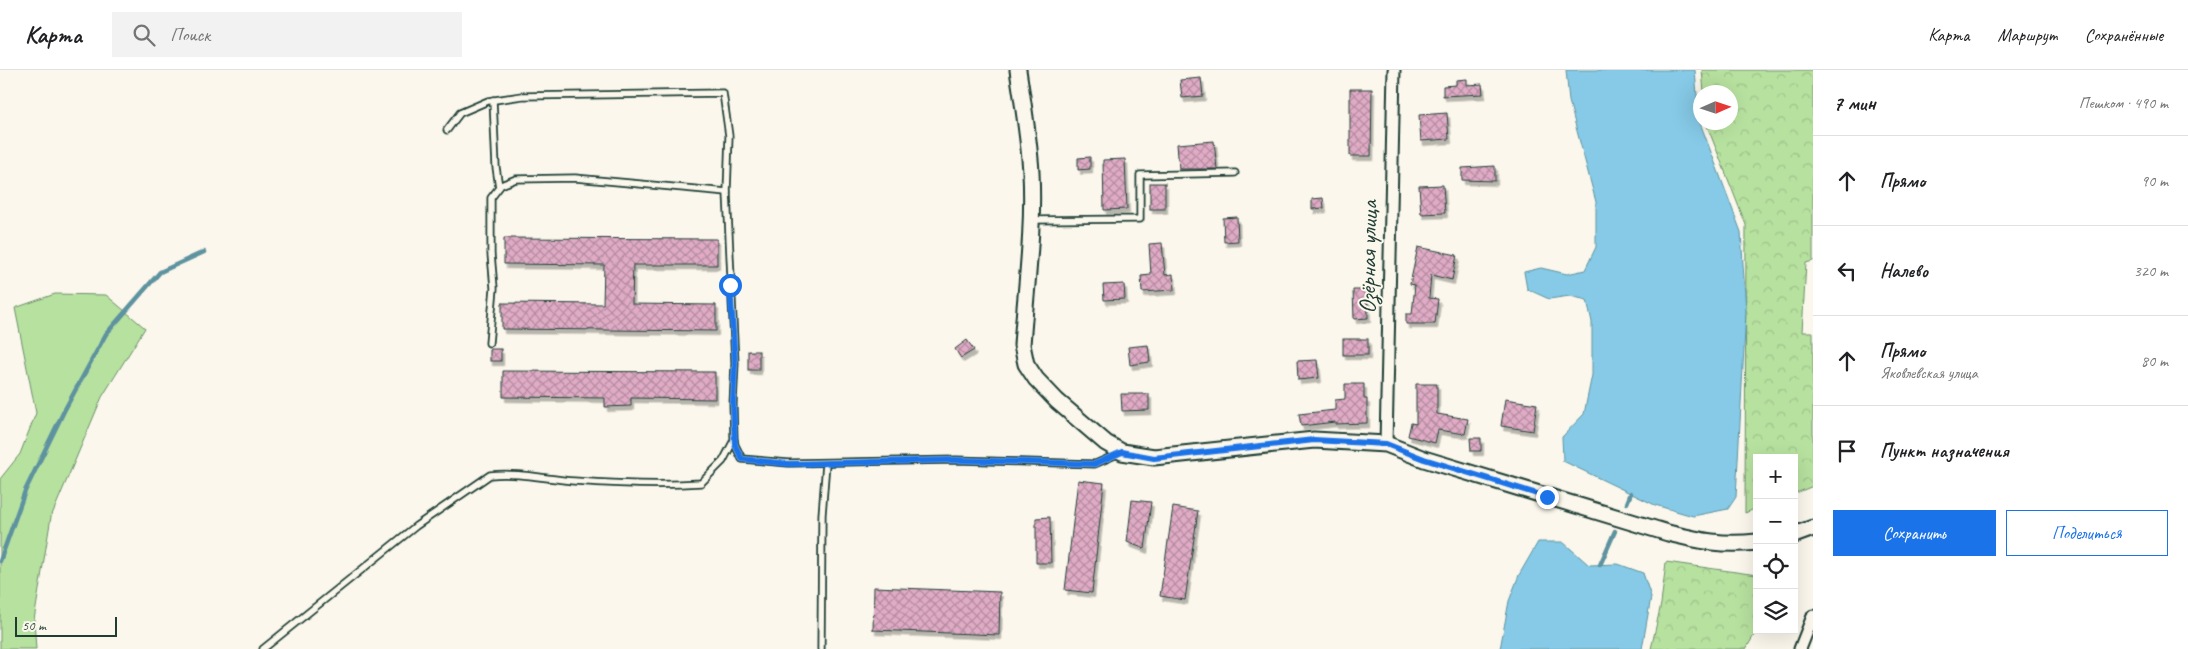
<!DOCTYPE html>
<html lang="ru">
<meta charset="utf-8">
<style>
:root{--surface:#fff;--page:#f2f2f2;--text:#202124;--muted:#757577;--line:#e0e0e0;--accent:#1a73e8}
body{margin:0;font-family:Caveat,sans-serif;background:var(--page);color:var(--text)}
.controls{position:absolute;right:15px;bottom:15px;display:grid;overflow:hidden;border-radius:0px;box-shadow:0 5px 20px #0002}
.controls button{width:45px;height:45px;display:grid;place-items:center;padding:0;border:0;border-bottom:1px solid var(--line);background:var(--surface);color:var(--text);font:25px sans-serif}
.compass{position:absolute;left:1693px;top:15px;width:45px;height:45px;border-radius:50%;background:var(--surface);box-shadow:0 5px 20px #0002;rotate:87deg}
.scale{position:absolute;left:15px;bottom:12px;width:102px;box-sizing:border-box;padding-left:5px;border:2px solid #1f3d34;border-top:0;font-size:14px;line-height:18px;white-space:nowrap;color:#1f3d34;-webkit-text-stroke:4px #fbf7ec;paint-order:stroke}
.stop{position:absolute;width:15px;height:15px;margin:-11px;border:4px solid #1a73e8;border-radius:50%;background:#fff}
.stop.end{background:#1a73e8;border-color:#fff;box-shadow:0 1px 5px #0008}
.list{margin:0;padding:0;list-style:none}
h2{display:flex;justify-content:space-between;align-items:center;height:65px;margin:0;padding:0 20px;font-size:21px}
h2 small{font-size:16px;font-weight:400;color:var(--muted)}
.list li{display:grid;grid-template-columns:32px 1fr auto;gap:15px;align-items:center;box-sizing:border-box;height:90px;padding:0 20px;border-top:1px solid var(--line)}
.list b{display:block;font-size:19px;white-space:nowrap}
.list p{margin:0;font-size:16px;white-space:nowrap;color:var(--muted)}
.list em{font-size:16px;font-style:normal;color:var(--muted)}
.actions{display:flex;gap:10px;padding:15px 20px}
.actions a{flex:1;padding:11px 0;border:1px solid var(--accent);border-radius:0px;text-align:center;font-size:18px;color:var(--accent)}
.actions .main{background:var(--accent);color:#fff}
.icon{flex:none;width:28px;height:28px;fill:none;stroke:currentColor;stroke-width:2;stroke-linecap:round;stroke-linejoin:round}
.map{position:relative;flex:none;width:1813px;height:579px;overflow:hidden}
header{display:flex;align-items:center;gap:30px;box-sizing:border-box;height:70px;padding:0 25px;background:var(--surface);border-bottom:1px solid var(--line)}
header strong{font-size:24px}
nav{display:flex;gap:28px;margin-inline-start:auto;font-size:18px}
.search{width:350px;height:45px;background:var(--page);display:flex;align-items:center;gap:12px;box-sizing:border-box;padding:0 18px;border-radius:0px;color:var(--muted);font-size:19px}
main{display:flex}
aside{flex:1;background:var(--surface)}
.map>svg:first-child{display:block}
.grass{fill:#b7e19f;stroke:#6b8f6a}
.forest{fill:url(#forest-crowns);stroke:#6b8f6a}
.water{fill:#86cae7;stroke:#5d929f}
.lines{fill:none;stroke-linecap:round;stroke-linejoin:round}
.stream{stroke:#5d929f;stroke-width:4.5}
.building{fill:url(#building-cross-hatch);stroke:#1f3d34;filter:url(#shadow)}
.lane-casing{stroke:#1f3d34;stroke-width:9}
.street-casing{stroke:#1f3d34;stroke-width:15}
.secondary-casing{stroke:#1f3d34;stroke-width:19}
.lane{stroke:#fbf7ec;stroke-width:5.5}
.street{stroke:#fbf7ec;stroke-width:11}
.secondary{stroke:#fbf7ec;stroke-width:15}
.route{stroke:#1a73e8;stroke-width:6}
.labels{text-anchor:middle;stroke-width:4;stroke-linejoin:round;paint-order:stroke}
.street-label{font-size:24px;fill:#1f3d34;stroke:#fbf7ec}
</style>
<header>
<strong>Карта</strong>
<div class="search"><svg class="icon" aria-label="search" viewBox="0 0 24 24"><circle cx="10" cy="10" r="6"/><path d="M15 15l6 6"/></svg>Поиск</div>
<nav><a>Карта</a><a>Маршрут</a><a>Сохранённые</a></nav>
</header>
<main>
<div class="map">
<svg width="1813" height="579" viewBox="0 0 1813 579">
<defs>
<pattern id="forest-crowns" width="20" height="18" patternUnits="userSpaceOnUse" patternTransform="scale(1.25)"><rect width="20" height="18" fill="#b7e19f"/><path d="M2 6a3 3 0 1 1 6 0M12 15a3 3 0 1 1 6 0" fill="none" stroke="#9dc28a"/></pattern>
<pattern id="building-cross-hatch" width="8" height="8" patternUnits="userSpaceOnUse" patternTransform="scale(1.25)"><rect width="8" height="8" fill="#e0abc5"/><path d="M0 0l8 8M0 8l8-8" fill="none" stroke="#b58ca1"/></pattern>
<filter id="shadow"><feDropShadow dx="2.5" dy="4.5" stdDeviation="0" flood-color="#0004"/></filter>
</defs>
<rect width="100%" height="100%" fill="#fbf7ec"/>
<filter id="ink" filterUnits="userSpaceOnUse"><feTurbulence type="fractalNoise" baseFrequency=".02" numOctaves="2"/><feDisplacementMap in="SourceGraphic" scale="10" xChannelSelector="R" yChannelSelector="G"/><feConvolveMatrix kernelMatrix="1 2 1 2 8 2 1 2 1" color-interpolation-filters="sRGB"/></filter>
<g filter="url(#ink)">
<polygon class="grass" points="55,224 106,225 145,258 102,327 51,447 34,550 36,579 0,579 0,409 20,384 36,343 15,238"/>
<g class="forest">
<polygon points="1702,0 1813,0 1813,191 1806,193 1802,262 1813,262 1813,416 1794,424 1794,388 1757,388 1757,438 1745,443 1746,155 1706,53 1730,52 1730,22 1704,22"/>
<polygon points="1666,492 1757,505 1757,560 1746,579 1651,579 1661,534"/>
</g>
<g class="water">
<polygon points="1566,0 1695,0 1699,50 1741,162 1746,241 1736,427 1728,439 1693,446 1655,435 1563,391 1562,367 1584,344 1592,305 1592,252 1587,230 1570,226 1549,229 1527,219 1524,202 1541,198 1567,204 1585,200 1596,177 1596,132 1569,31"/>
<polygon points="1538,472 1563,472 1589,495 1618,494 1643,503 1651,527 1642,579 1500,579 1509,531 1519,505"/>
</g>
<g class="lines">
<g class="stream">
<polyline points="1627,433 1631,423"/>
<polyline points="0,491 25,421 64,341 106,264 160,202 204,182"/>
<polyline points="1600,495 1615,461"/>
</g>
</g>
<g class="building">
<polygon points="1201,8 1203,26 1182,28 1180,10"/>
<polygon points="1467,9 1467,15 1482,14 1483,24 1443,26 1443,16 1456,15 1456,10"/>
<polygon points="1350,19 1372,19 1371,86 1350,86"/>
<polygon points="1447,43 1449,69 1421,71 1419,45"/>
<polygon points="1214,71 1217,99 1179,99 1177,74"/>
<polygon points="1090,87 1090,99 1078,100 1078,88"/>
<polygon points="1125,89 1127,139 1104,140 1103,90"/>
<polygon points="1495,96 1495,111 1462,110 1462,98"/>
<rect x="1150" y="113" width="15" height="26"/>
<polygon points="1443,115 1445,143 1421,144 1419,116"/>
<polygon points="1323,128 1324,138 1312,139 1312,129"/>
<polygon points="1237,147 1238,171 1224,172 1223,148"/>
<polygon points="504,168 717,169 717,195 633,195 632,234 716,235 716,261 502,259 502,233 603,234 604,195 504,194"/>
<polygon points="1162,173 1165,205 1173,204 1174,220 1142,222 1141,206 1151,205 1149,174"/>
<polygon points="1418,177 1457,185 1452,210 1431,205 1429,228 1438,229 1435,254 1406,254 1406,244 1412,244 1415,215 1410,214"/>
<polygon points="1124,214 1125,229 1104,230 1103,215"/>
<polygon points="1353,220 1367,220 1368,248 1354,249"/>
<rect x="1343" y="269" width="25" height="16"/>
<polygon points="967,270 974,280 961,288 955,279"/>
<polygon points="1148,275 1150,292 1130,295 1128,277"/>
<rect x="490" y="279" width="11" height="12"/>
<rect x="748" y="281" width="11" height="19"/>
<polygon points="1317,290 1319,308 1298,310 1297,291"/>
<polygon points="503,301 715,302 715,329 631,328 631,336 605,337 605,328 503,327"/>
<polygon points="1345,314 1364,314 1364,329 1367,329 1367,353 1335,354 1335,352 1301,356 1299,344 1335,340 1335,330 1345,329"/>
<polygon points="1416,314 1437,314 1437,344 1468,349 1465,364 1438,360 1435,373 1408,366 1411,353 1416,354"/>
<polygon points="1121,324 1149,324 1149,340 1122,341"/>
<polygon points="1505,329 1537,334 1533,361 1501,356"/>
<polygon points="1470,368 1481,368 1481,381 1471,381"/>
<polygon points="1078,410 1104,413 1092,523 1065,520"/>
<polygon points="1132,430 1151,432 1145,479 1127,472"/>
<polygon points="1173,437 1198,441 1185,530 1160,526"/>
<polygon points="1050,447 1051,493 1036,493 1036,448"/>
<polygon points="874,517 1000,522 999,565 873,560"/>
</g>
<g class="lines">
<defs>
<g id="lane">
<polyline points="493,30 496,97 499,117"/>
<polyline points="447,60 460,43 488,31 522,26 723,23 729,66 727,122 735,293 733,334 734,370 735,375 742,389 789,393 956,390 1095,394 1120,383"/>
<polyline points="1032,150 1140,149 1140,105 1235,103"/>
<polyline points="489,273 494,218 491,184 491,128 501,115 516,109 575,108 727,122"/>
<path d="M263,579L416,456L490,405C518,402 546,409 574,411C616,414 660,416 701,413L723,391L734,370"/>
<polyline points="821,579 822,445 826,393"/>
</g>
<g id="street">
<polyline points="1386,374 1394,0"/>
<polyline points="1800,579 1813,546"/>
</g>
<g id="secondary">
<path d="M1018,0C1023,34 1029,68 1031,102C1034,160 1026,217 1022,275L1026,294L1036,309L1057,331L1106,373L1122,382L1154,387L1314,370L1386,374L1424,389L1668,463C1701,471 1722,476 1757,472"/>
<polyline points="1794,465 1813,458"/>
</g>
</defs>
<use href="#lane" class="lane-casing"/>
<use href="#street" class="street-casing"/>
<use href="#secondary" class="secondary-casing"/>
<use href="#lane" class="lane"/>
<use href="#street" class="street"/>
<use href="#secondary" class="secondary"/>
</g>
</g>
<g class="lines" filter="url(#ink)">
<polyline class="route" points="730,215 735,293 733,334 735,375 742,389 789,394 956,390 1095,394 1122,382 1154,388 1314,370 1386,374 1424,389 1547,427"/>
</g>
<g class="labels">
<g class="street-label">
<text transform="translate(1368 187) rotate(-89)" y="8">Озёрная улица</text>
</g>
</g>
</svg>
<div class="controls">
<button>+</button>
<button>−</button>
<button><svg class="icon" aria-label="locate" viewBox="0 0 24 24"><circle cx="12" cy="12" r="6"/><path d="M12 2v4M12 18v4M2 12h4M18 12h4"/></svg></button>
<button><svg class="icon" aria-label="layers" viewBox="0 0 24 24"><path d="M12 4l9 5-9 5-9-5zM3 14l9 5 9-5"/></svg></button>
</div>
<svg class="compass" viewBox="-18 -18 36 36"><path d="M0-13l5 13h-10z" fill="#e53935"/><path d="M0 13l5-13h-10z" fill="#757577"/></svg>
<div class="scale">50 m</div>
<div class="stop" style="left:730px;top:215px"></div>
<div class="stop end" style="left:1547px;top:427px"></div>
</div>
<aside>
<h2>7 мин<small>Пешком · 490 m</small></h2>
<ul class="list">
<li><svg class="icon" aria-label="ahead" viewBox="0 0 24 24"><path d="M12 20V5M6 11l6-6 6 6"/></svg><div><b>Прямо</b></div><em>90 m</em></li>
<li><svg class="icon" aria-label="left" viewBox="0 0 24 24"><path d="M17 20v-9H6M10 6l-5 5 5 5"/></svg><div><b>Налево</b></div><em>320 m</em></li>
<li><svg class="icon" aria-label="ahead" viewBox="0 0 24 24"><path d="M12 20V5M6 11l6-6 6 6"/></svg><div><b>Прямо</b><p>Яковлевская улица</p></div><em>80 m</em></li>
<li><svg class="icon" aria-label="arrive" viewBox="0 0 24 24"><path d="M6 21V4h12l-3 4 3 4H6"/></svg><div><b>Пункт назначения</b></div></li>
</ul>
<div class="actions"><a class="main">Сохранить</a><a>Поделиться</a></div>
</aside>
</main>
